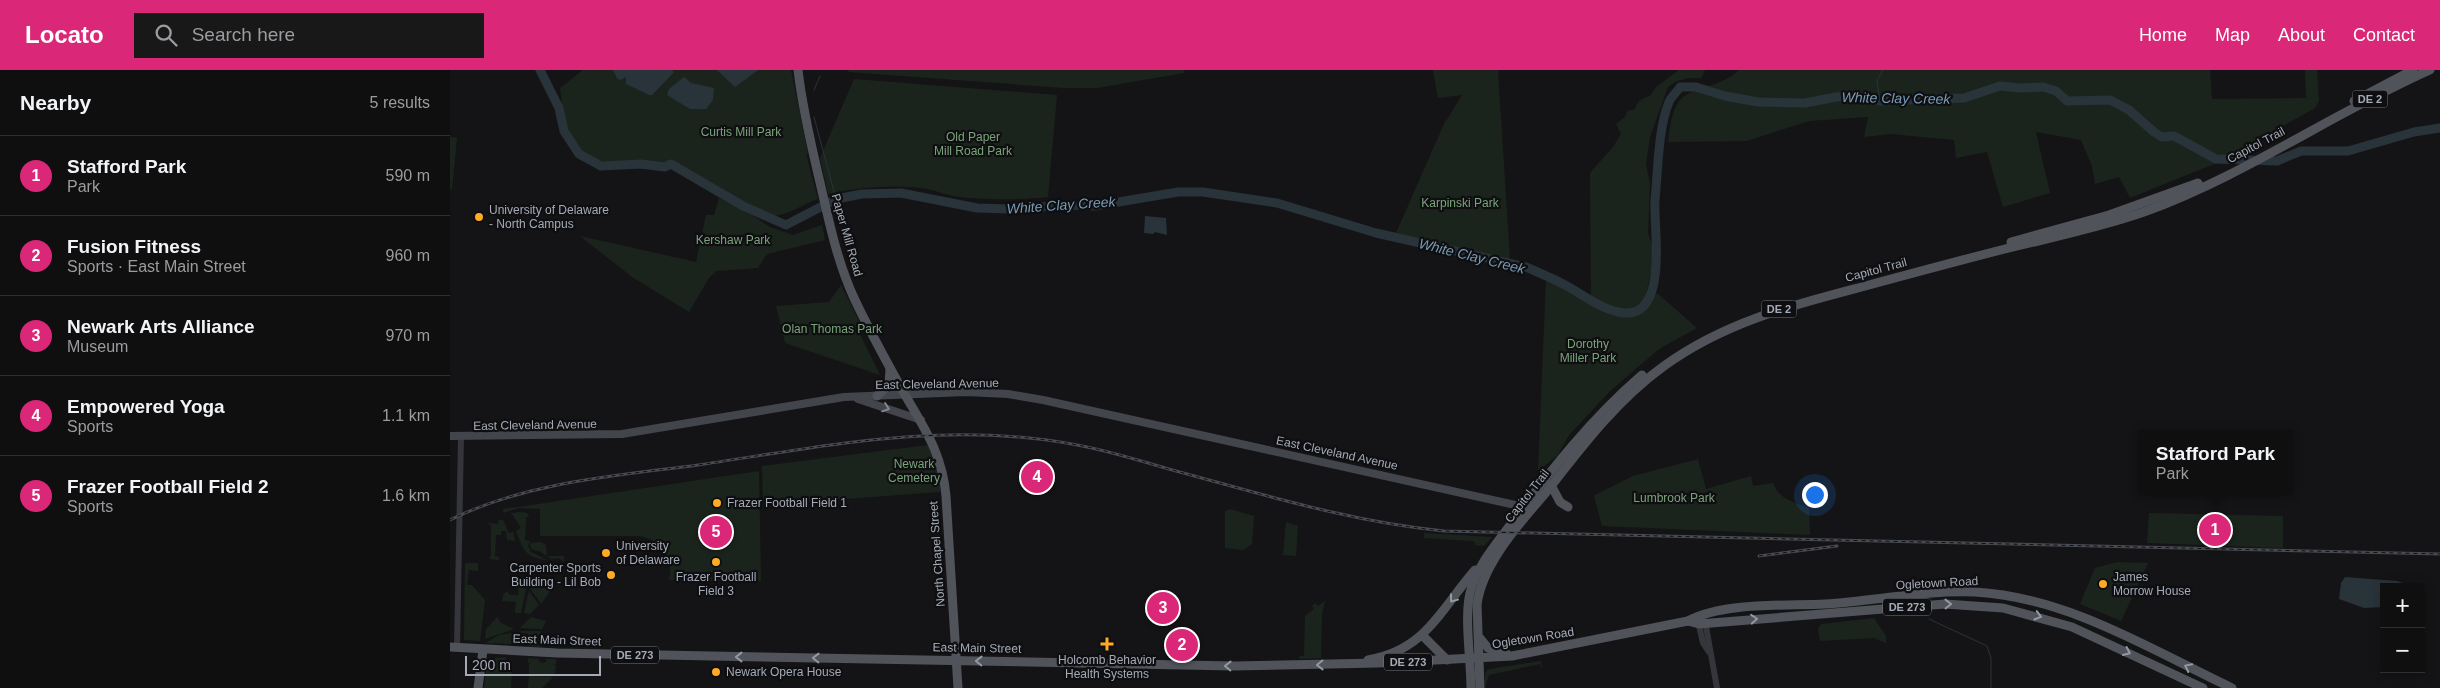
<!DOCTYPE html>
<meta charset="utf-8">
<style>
:root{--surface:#0f0f10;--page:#181819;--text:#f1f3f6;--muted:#9b9c9f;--line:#2f2f30;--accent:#db2777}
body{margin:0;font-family:Arial,sans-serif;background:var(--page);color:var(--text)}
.controls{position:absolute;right:15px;bottom:15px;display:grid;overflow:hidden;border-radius:0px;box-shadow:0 2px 12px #0003}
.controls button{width:45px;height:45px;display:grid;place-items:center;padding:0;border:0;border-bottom:1px solid var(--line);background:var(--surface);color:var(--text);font:25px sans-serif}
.scale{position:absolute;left:15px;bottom:12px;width:136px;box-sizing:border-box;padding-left:5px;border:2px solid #a4abb7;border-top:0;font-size:14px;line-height:18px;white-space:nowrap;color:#a4abb7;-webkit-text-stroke:4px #0f0f11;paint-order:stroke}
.you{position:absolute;left:1364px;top:424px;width:18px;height:18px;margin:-12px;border:4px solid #fff;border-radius:50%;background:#1a73e8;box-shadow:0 0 0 8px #1a73e833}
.badge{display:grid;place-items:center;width:32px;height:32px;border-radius:50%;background:var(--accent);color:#fff;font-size:16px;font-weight:700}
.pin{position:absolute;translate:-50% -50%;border:2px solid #fff;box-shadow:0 1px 5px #0006}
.popup{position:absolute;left:1688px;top:360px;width:155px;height:65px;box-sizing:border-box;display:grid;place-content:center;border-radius:0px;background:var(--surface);filter:drop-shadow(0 1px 4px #0005);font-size:16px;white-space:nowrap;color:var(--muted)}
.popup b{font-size:19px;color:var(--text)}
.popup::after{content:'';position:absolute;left:50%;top:100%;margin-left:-10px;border:10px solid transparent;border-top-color:var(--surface)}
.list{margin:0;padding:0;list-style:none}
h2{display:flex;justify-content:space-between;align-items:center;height:65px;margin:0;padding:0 20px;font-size:21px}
h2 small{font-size:16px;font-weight:400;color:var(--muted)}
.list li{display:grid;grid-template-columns:32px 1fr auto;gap:15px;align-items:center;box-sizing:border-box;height:80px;padding:0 20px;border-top:1px solid var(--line)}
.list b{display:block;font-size:19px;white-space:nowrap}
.list p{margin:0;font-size:16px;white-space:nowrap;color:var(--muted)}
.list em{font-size:16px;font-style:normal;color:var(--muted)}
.icon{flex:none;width:28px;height:28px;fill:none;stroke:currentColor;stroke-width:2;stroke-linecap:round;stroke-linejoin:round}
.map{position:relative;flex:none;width:1990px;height:618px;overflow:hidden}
header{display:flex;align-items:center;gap:30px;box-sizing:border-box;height:70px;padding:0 25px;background:var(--accent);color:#fff}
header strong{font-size:24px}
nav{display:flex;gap:28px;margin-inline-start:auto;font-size:18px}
.search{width:350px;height:45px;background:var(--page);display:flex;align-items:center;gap:12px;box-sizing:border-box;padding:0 18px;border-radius:0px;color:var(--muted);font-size:19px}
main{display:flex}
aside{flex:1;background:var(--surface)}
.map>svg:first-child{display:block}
.green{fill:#1b241c}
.water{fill:#29333a}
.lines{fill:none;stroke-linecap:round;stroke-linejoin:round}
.stream{stroke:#29333a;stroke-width:1}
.river{stroke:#29333a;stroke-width:9}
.tertiary{stroke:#34363b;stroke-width:6}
.secondary{stroke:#42454b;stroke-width:8}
.primary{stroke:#50535a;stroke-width:9}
.rail-casing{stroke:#474a50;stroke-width:3}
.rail{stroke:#0f0f11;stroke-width:1;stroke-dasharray:4;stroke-linecap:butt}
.oneway{stroke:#828791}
.oneway2{stroke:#9399a4}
.poi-dot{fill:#ffac22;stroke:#0f0f11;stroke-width:2}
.labels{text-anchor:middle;stroke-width:4.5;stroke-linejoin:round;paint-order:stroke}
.shield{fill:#0f0f11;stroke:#777c85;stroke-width:1}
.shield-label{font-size:11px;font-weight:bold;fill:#a4abb7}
.park-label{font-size:12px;fill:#79a47a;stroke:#0f0f11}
.street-label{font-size:12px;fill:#a4abb7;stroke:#0f0f11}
.poi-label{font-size:12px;fill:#a4abb7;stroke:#0f0f11;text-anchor:start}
.water-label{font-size:14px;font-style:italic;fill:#789bb5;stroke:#0f0f11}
</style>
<header>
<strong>Locato</strong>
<div class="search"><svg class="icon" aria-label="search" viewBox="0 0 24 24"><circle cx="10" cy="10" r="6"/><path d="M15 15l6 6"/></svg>Search here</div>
<nav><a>Home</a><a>Map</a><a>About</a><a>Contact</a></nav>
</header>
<main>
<aside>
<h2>Nearby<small>5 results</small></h2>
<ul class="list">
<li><span class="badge">1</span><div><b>Stafford Park</b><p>Park</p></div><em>590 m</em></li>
<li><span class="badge">2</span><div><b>Fusion Fitness</b><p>Sports · East Main Street</p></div><em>960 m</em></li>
<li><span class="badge">3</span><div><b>Newark Arts Alliance</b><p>Museum</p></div><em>970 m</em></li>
<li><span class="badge">4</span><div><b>Empowered Yoga</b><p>Sports</p></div><em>1.1 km</em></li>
<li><span class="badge">5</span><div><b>Frazer Football Field 2</b><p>Sports</p></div><em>1.6 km</em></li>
</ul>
</aside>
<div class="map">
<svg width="1990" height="618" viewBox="0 0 1990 618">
<rect width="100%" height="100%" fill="#141416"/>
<g class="green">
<path d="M133,0H341L358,84H356L368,129C350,135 331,151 311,145C303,143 295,136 288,131C263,117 237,99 209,93C184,87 153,100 131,82C113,67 113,40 110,18Z"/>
<polygon points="399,0 734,0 734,3 647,18 615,18 398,2"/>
<polygon points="983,0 1048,0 1060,190 1008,180 946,163 994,54 1012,25 988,28"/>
<path d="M1229,0H1255L1251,8H1237L1225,12L1218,17L1200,67L1196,94L1200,114L1198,163L1205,184L1195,229L1185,239L1172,243L1141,226L1140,103L1163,77L1171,64L1166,54L1175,47L1177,41L1185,39C1187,31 1192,28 1200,26L1206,17Z"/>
<path d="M1289,0H1760L1762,29L1856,28L1855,0H1867L1869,31L1865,38L1769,92L1680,128L1669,107L1645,114L1642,96L1631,70L1586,62L1600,123L1553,137L1537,82L1506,88L1504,70L1440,64L1414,67L1418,47L1359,51L1297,71L1218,72C1220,58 1222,33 1236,25C1255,14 1270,17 1289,0Z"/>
<path d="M404,9L607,25L598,127C570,130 539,130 510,127C499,126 488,121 477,119C444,114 411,117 378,124L370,88Z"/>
<polygon points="0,67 7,68 2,119 0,119"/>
<polygon points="269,128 302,145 320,157 343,165 372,155 375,170 317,184 308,198 266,201 259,208 239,242 182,207 130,166 246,192 256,145 264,145"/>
<polygon points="1096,210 1171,247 1187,246 1207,223 1247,258 1209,279 1160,321 1119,365 1108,385 1088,401"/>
<polygon points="391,215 414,261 410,264 430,305 335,273 326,236 379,232"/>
<polygon points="478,375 490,407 490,422 313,435 312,396"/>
<path d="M1248,389L1256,419L1301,406L1303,416L1323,413C1328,429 1345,433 1359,438L1360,465L1152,456L1144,426L1147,424L1183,406Z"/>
<path d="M309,401L311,511L219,510C224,487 212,469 188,466H90V439L69,438L53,443V439L68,437Z"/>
<polygon points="780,439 804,446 802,474 793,480 775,478 775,441"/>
<path d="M69,442L77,443L79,447H76L75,470L80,471L78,476L81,482L97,490C74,487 74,480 66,461L71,458L62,444L59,446L62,443Z"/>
<polygon points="1699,443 1833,446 1833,478 1697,473"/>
<polygon points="48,450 53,450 59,463 63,462 65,471 57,470 56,461 51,461 51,465 46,465 45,486 49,487 49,490 39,489 41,486 41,455 37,453 48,454"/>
<polygon points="836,452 848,456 846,486 833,485"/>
<polygon points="974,463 1042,467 1034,476 1025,475 1025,472 1022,471 974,468"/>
<polygon points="91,472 96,475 97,486 114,486 114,492 109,488 101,489 91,482 81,479 80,473"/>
<polygon points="1667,492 1698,493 1671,551 1630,534 1645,498"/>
<polygon points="15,493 28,493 28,501 19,500 17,515 22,515 35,530 30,571 14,570"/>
<polygon points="69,512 76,518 71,543 65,543 66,532 52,531 53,525 57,521 60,525 68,525"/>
<polygon points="103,517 91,534 80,518"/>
<polygon points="79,521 89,535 80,544 74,543"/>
<polygon points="875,531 872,544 871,588 850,589 849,586 854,586 855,546 864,539 862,536 865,533 868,536"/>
<polygon points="47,547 51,553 64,559 35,569 36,559"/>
<polygon points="81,547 96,551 92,559 70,558"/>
<polygon points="1424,548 1436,566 1436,573 1424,568 1370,571 1368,559 1371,554"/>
<polygon points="71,561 91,561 88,573 90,577 76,576 82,574 82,569 78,569 78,563 72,563 70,567"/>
<polygon points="67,562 67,574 35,573 49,565"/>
<polygon points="56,587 55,596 62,596 61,618 34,618 37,593 46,588"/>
<polygon points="78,588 90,589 88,591 93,593 97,591 95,589 106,589 106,594 102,595 106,595 105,605 79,604 79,594 81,593 78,593"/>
<polygon points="1091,591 1092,599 1090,594 1039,605 1035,618 1035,603 1039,599"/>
<polygon points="79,606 103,607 92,618 78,618"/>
</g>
<g class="water">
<polygon points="163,0 222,0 224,2 202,25 199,25 176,14 176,7 170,10 167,8"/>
<polygon points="267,0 308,0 285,17"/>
<polygon points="234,7 241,13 264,18 263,30 256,39 240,39 217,25 219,19"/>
<polygon points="695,146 716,148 717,165 705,162 703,164 694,163"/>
<polygon points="1895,507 1947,511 1953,513 1954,517 1934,517 1934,537 1914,538 1889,529 1891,513"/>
</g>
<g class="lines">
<g class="stream">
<polyline points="364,20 370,6"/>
<polyline points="1430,31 1427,11 1433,0"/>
<polyline points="364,47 386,129"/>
<polyline points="1479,549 1537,576 1541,588 1541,618"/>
</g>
<path class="river" d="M90,0L109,38L114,61L129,84L151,96L191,94L215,97L221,94L293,136L336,155L386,129L412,124L451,123L527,138L559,139L622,135L645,136L728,122H753L827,133L926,163L1076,197C1090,203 1104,209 1117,216C1133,225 1150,238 1168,242C1221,254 1203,157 1205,130C1208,101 1208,58 1219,32C1221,27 1227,22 1230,17H1246L1275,26L1308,32L1355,33L1386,27L1410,26L1430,31L1514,28L1550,16L1570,18L1593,17L1606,21L1617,31L1660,30L1679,40L1704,62L1712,67L1724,66L1766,89L1827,91L1851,81H1898L1964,62L1990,58"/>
<g class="tertiary">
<polyline points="1248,551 1253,573 1259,582"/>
<polyline points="1255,551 1267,618"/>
<polyline points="7,578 11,367"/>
</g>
<g class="secondary">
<polyline points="408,329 471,350"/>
<polyline points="0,366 172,364 394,327 516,322 558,324 593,330 1074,437"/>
</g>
<g class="primary">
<path d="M348,0C352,35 360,70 368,104C378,146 386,189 404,228C418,258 434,287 450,316C471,354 492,380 496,426L508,618"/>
<polyline points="1904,31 1963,0"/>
<polyline points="1561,172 1659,145 1748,113"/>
<polyline points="427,326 439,314 440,299"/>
<polyline points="1101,415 1110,432 1118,437"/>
<polyline points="1238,551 1249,554 1495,534 1553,538 1622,557 1753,618"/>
<polyline points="973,566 997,590"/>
<polyline points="1029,567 1038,578 1057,584"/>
<path d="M0,577L107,583L784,596L928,593L1062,586L1238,551C1272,532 1336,536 1375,534C1425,531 1475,520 1525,522C1617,527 1700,579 1782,618"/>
<path d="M918,590C976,580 990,540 1025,500"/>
<polyline points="28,618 33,580"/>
<path d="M1021,618C1021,590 1014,548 1020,523C1027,496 1045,475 1061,454C1100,401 1142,348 1192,305"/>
<path d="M1030,618L1027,535C1032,493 1072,451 1098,420C1133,375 1168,329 1214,296C1273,253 1339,236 1408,218C1456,205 1504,192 1551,180C1599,168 1648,158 1694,142C1794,106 1883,43 1980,0"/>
</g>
<defs>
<g id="rail">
<path d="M0,450C76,412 165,406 248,395C376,376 497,350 627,375C661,381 693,392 726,401C815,425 902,452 994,461L1990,484"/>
<polyline points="1309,486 1387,476"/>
</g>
</defs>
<use href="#rail" class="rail-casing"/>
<use href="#rail" class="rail"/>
</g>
<defs><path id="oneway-chevron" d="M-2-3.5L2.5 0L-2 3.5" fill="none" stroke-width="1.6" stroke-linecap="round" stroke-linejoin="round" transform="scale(1.25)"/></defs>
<use class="oneway" href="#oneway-chevron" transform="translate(436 338) rotate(19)"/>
<g class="oneway2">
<use href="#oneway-chevron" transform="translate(1003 529) rotate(127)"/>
<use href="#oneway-chevron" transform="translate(1498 534) rotate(-1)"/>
<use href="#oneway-chevron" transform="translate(1588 546) rotate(16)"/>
<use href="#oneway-chevron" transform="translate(1304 549) rotate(-5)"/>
<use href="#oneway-chevron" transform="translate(1677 582) rotate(25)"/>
<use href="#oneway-chevron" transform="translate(289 587) rotate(-180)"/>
<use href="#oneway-chevron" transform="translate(366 588) rotate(-179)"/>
<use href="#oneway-chevron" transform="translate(529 591) rotate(-179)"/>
<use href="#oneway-chevron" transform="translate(870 595) rotate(179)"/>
<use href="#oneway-chevron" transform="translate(778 596) rotate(-179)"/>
<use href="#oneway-chevron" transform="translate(1738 597) rotate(-154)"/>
</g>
<g class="poi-dot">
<circle cx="29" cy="147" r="5"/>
<circle cx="267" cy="433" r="5"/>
<circle cx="156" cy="483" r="5"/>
<circle cx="266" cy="492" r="5"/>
<circle cx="161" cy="505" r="5"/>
<circle cx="1653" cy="514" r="5"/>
<path d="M654.5 566.5h5v5h5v5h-5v5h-5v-5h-5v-5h5z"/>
<circle cx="266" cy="602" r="5"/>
</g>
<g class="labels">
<g class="shield">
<rect x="1902.5" y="20.5" width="35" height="17" rx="4"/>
<rect x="1311.5" y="230.5" width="35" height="17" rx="4"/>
<rect x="1433" y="528.5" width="48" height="17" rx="4"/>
<rect x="161" y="576.5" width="48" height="17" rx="4"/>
<rect x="934" y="583.5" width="48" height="17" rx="4"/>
</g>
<g class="shield-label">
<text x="1920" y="33">DE 2</text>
<text x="1329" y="243">DE 2</text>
<text x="1457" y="541">DE 273</text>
<text x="185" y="589">DE 273</text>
<text x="958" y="596">DE 273</text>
</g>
<g class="park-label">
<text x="291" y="66">Curtis Mill Park</text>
<text x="523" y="71">Old Paper<tspan x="523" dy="14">Mill Road Park</tspan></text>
<text x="1010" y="137">Karpinski Park</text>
<text x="283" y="174">Kershaw Park</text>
<text x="382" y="263">Olan Thomas Park</text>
<text x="1138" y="278">Dorothy<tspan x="1138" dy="14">Miller Park</tspan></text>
<text x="464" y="398">Newark<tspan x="464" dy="14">Cemetery</tspan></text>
<text x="1224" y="432">Lumbrook Park</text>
</g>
<g class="street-label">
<text transform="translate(1806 75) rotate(-28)" y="4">Capitol Trail</text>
<text transform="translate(397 165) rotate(74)" y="4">Paper Mill Road</text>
<text transform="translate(1426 200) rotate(-15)" y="4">Capitol Trail</text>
<text transform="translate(487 314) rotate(-1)" y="4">East Cleveland Avenue</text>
<text transform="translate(85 355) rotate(-1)" y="4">East Cleveland Avenue</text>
<text transform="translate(887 383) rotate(12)" y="4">East Cleveland Avenue</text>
<text transform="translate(1077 426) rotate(-52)" y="4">Capitol Trail</text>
<text transform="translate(487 484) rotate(-94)" y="4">North Chapel Street</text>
<text transform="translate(1487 513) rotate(-3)" y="4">Ogletown Road</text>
<text transform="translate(1083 568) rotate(-9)" y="4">Ogletown Road</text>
<text transform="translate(107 570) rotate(2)" y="4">East Main Street</text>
<text transform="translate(527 578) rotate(1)" y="4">East Main Street</text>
</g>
<g class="poi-label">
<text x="39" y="144">University of Delaware<tspan x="39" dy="14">- North Campus</tspan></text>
<text x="277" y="437">Frazer Football Field 1</text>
<text x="166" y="480">University<tspan x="166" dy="14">of Delaware</tspan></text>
<text x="151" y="502" text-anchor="end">Carpenter Sports<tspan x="151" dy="14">Building - Lil Bob</tspan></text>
<text x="266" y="511" text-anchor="middle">Frazer Football<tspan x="266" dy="14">Field 3</tspan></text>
<text x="1663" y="511">James<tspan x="1663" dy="14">Morrow House</tspan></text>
<text x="657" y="594" text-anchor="middle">Holcomb Behavior<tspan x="657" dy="14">Health Systems</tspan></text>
<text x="276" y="606">Newark Opera House</text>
</g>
<g class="water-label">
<text transform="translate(1446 28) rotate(1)" y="5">White Clay Creek</text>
<text transform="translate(611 135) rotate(-4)" y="5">White Clay Creek</text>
<text transform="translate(1022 186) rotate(14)" y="5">White Clay Creek</text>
</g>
</g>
</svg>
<div class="controls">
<button>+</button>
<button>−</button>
</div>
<div class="scale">200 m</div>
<div class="you"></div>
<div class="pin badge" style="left:1765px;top:460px">1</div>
<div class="popup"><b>Stafford Park</b>Park</div>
<div class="pin badge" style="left:732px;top:575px">2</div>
<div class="pin badge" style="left:713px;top:538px">3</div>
<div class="pin badge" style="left:587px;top:407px">4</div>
<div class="pin badge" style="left:266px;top:462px">5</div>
</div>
</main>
